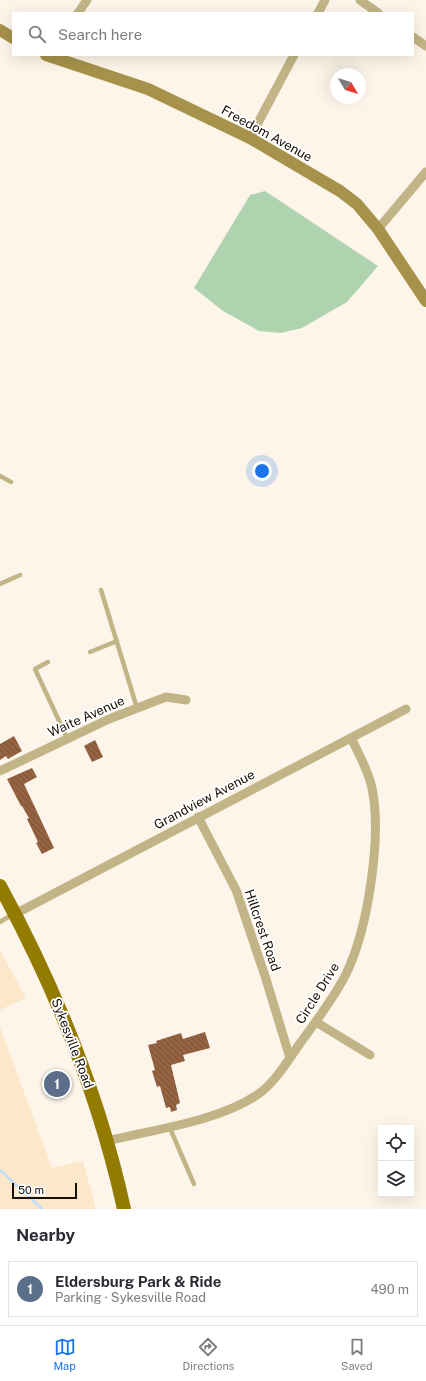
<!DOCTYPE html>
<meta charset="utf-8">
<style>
:root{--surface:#fff;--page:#f2f2f3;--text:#2b2b33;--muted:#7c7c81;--line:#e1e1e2;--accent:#1a73e8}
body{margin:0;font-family:"Public Sans",sans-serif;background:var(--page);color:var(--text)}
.controls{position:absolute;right:12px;bottom:12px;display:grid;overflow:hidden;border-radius:0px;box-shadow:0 4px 16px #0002}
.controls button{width:36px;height:36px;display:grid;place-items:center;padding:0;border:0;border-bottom:1px solid var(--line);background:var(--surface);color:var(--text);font:20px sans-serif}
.compass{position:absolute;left:330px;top:68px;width:36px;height:36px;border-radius:50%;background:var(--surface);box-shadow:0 4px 16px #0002;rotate:128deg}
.scale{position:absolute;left:12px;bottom:10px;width:65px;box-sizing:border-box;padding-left:4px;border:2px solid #160f06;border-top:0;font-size:11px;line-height:14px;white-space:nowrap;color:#160f06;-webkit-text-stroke:3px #fff;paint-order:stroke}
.you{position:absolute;left:262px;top:471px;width:14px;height:14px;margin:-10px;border:3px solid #fff;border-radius:50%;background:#1a73e8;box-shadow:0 0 0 6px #1a73e833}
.badge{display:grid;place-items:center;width:26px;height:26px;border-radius:50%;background:var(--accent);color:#fff;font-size:13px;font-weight:700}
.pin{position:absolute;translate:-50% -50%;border:2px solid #fff;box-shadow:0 1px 4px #0006}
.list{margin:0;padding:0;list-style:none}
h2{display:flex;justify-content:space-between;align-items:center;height:52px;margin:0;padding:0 16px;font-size:17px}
h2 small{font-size:13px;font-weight:400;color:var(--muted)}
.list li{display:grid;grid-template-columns:26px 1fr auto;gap:12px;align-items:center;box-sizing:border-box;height:56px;margin:0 8px 8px;padding:0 8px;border:1px solid var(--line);border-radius:0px}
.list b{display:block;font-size:15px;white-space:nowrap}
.list p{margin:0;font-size:13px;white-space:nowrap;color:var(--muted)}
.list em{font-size:13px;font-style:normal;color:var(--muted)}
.icon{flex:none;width:22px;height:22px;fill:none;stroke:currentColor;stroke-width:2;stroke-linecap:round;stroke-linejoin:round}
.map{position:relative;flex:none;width:426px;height:1209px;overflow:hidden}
.search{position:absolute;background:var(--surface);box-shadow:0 4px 16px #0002;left:12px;right:12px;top:12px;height:44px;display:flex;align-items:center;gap:10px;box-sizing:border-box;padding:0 14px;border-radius:0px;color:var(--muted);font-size:15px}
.sheet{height:116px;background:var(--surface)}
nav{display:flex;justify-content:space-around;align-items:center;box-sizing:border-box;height:56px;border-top:1px solid var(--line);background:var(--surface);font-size:11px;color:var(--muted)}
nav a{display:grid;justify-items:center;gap:2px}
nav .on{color:var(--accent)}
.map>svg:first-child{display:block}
.built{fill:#fce7cb}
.grass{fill:#afd3af}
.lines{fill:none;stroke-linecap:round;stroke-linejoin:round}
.stream{stroke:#c3ddfa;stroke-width:2.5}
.building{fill:url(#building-back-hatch)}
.lane{stroke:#c1b486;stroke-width:4.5}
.street{stroke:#c1b486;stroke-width:9}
.secondary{stroke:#a6924a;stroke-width:12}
.primary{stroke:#937a01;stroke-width:14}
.labels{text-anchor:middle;stroke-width:3.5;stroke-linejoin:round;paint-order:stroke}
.street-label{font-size:13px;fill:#160f06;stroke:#fff}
</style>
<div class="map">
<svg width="426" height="1209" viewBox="0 0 426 1209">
<defs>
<pattern id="building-back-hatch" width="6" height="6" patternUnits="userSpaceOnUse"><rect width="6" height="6" fill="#956242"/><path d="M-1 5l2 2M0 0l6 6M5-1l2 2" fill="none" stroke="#794f35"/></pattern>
</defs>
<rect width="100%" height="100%" fill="#fef5ea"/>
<g class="built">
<polygon points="0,950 26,998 0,1010"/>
<polygon points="0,1027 52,1168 83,1161 96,1209 0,1209"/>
</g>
<polygon class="grass" points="265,191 378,266 347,302 302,328 281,333 259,331 223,311 194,288 250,195"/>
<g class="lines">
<polyline class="stream" points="0,1170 42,1209"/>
</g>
<g class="building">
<polygon points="14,736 22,751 8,759 6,756 0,760 0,744"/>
<polygon points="95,740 103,757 92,762 84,746"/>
<polygon points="32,768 37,777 24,784 54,848 42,854 36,843 38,842 27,819 29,818 22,806 21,806 7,779"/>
<polygon points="205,1032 210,1048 183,1055 185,1061 171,1065 180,1103 176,1105 177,1110 171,1112 170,1107 166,1108 160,1086 157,1087 152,1071 155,1070 148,1045 157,1043 156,1041 181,1033 183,1039"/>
</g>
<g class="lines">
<g class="lane">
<polyline points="0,476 11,482"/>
<polyline points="0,584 20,575"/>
<polyline points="101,590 137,708"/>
<polyline points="90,652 117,641"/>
<polyline points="48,662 35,669 67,738"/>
<polyline points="0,922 13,914"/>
<polyline points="169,1126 194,1184"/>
</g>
<g class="street">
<polyline points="360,0 378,13"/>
<polyline points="78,13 87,0"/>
<polyline points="318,13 325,0"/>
<polyline points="413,37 426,46"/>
<polyline points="250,138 294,55"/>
<polyline points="378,229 426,172"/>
<polyline points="0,771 109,719 166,697 186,700"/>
<polyline points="198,817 236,890 265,976 290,1058"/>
<polyline points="15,914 406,709"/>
<polyline points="316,1022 370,1055"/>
<path d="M107,1141C155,1129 216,1122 257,1095C275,1083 288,1060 301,1042C317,1020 334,998 346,974C368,929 382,837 372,788C368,770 359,754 351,738"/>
</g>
<g class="secondary">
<polyline points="0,30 13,38"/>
<polyline points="46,55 148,89 250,138 340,191 357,204 378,229 426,301"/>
</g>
<path class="primary" d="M0,886C56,989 99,1095 124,1209"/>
</g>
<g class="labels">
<g class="street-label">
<text transform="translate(267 133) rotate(29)" y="5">Freedom Avenue</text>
<text transform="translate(86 716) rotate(-24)" y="5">Waite Avenue</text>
<text transform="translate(204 799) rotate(-28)" y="5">Grandview Avenue</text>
<text transform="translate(263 930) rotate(71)" y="5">Hillcrest Road</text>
<text transform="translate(317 993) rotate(-58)" y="5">Circle Drive</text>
<text transform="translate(73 1043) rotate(69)" y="5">Sykesville Road</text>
</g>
</g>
</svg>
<div class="controls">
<button><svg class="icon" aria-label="locate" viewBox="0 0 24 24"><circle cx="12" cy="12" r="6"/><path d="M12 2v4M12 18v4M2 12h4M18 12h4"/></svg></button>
<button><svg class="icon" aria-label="layers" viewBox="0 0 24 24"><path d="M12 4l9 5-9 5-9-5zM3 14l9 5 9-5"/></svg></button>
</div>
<svg class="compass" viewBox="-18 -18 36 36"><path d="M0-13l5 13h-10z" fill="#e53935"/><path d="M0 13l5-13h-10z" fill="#7c7c81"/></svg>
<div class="scale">50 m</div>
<div class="you"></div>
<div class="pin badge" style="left:57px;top:1084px;background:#5c6f8a">1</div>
<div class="search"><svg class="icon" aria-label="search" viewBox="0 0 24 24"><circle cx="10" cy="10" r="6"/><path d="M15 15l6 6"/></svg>Search here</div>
</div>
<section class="sheet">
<h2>Nearby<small></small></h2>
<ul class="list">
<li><span class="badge" style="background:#5c6f8a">1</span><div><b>Eldersburg Park &amp; Ride</b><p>Parking · Sykesville Road</p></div><em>490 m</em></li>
</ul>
</section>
<nav>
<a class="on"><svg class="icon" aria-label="map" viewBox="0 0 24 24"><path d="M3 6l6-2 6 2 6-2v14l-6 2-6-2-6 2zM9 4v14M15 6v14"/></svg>Map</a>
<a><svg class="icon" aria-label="directions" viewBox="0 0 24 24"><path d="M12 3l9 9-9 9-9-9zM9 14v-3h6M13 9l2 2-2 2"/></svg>Directions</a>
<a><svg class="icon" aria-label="saved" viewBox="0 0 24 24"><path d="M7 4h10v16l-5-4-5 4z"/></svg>Saved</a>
</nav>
